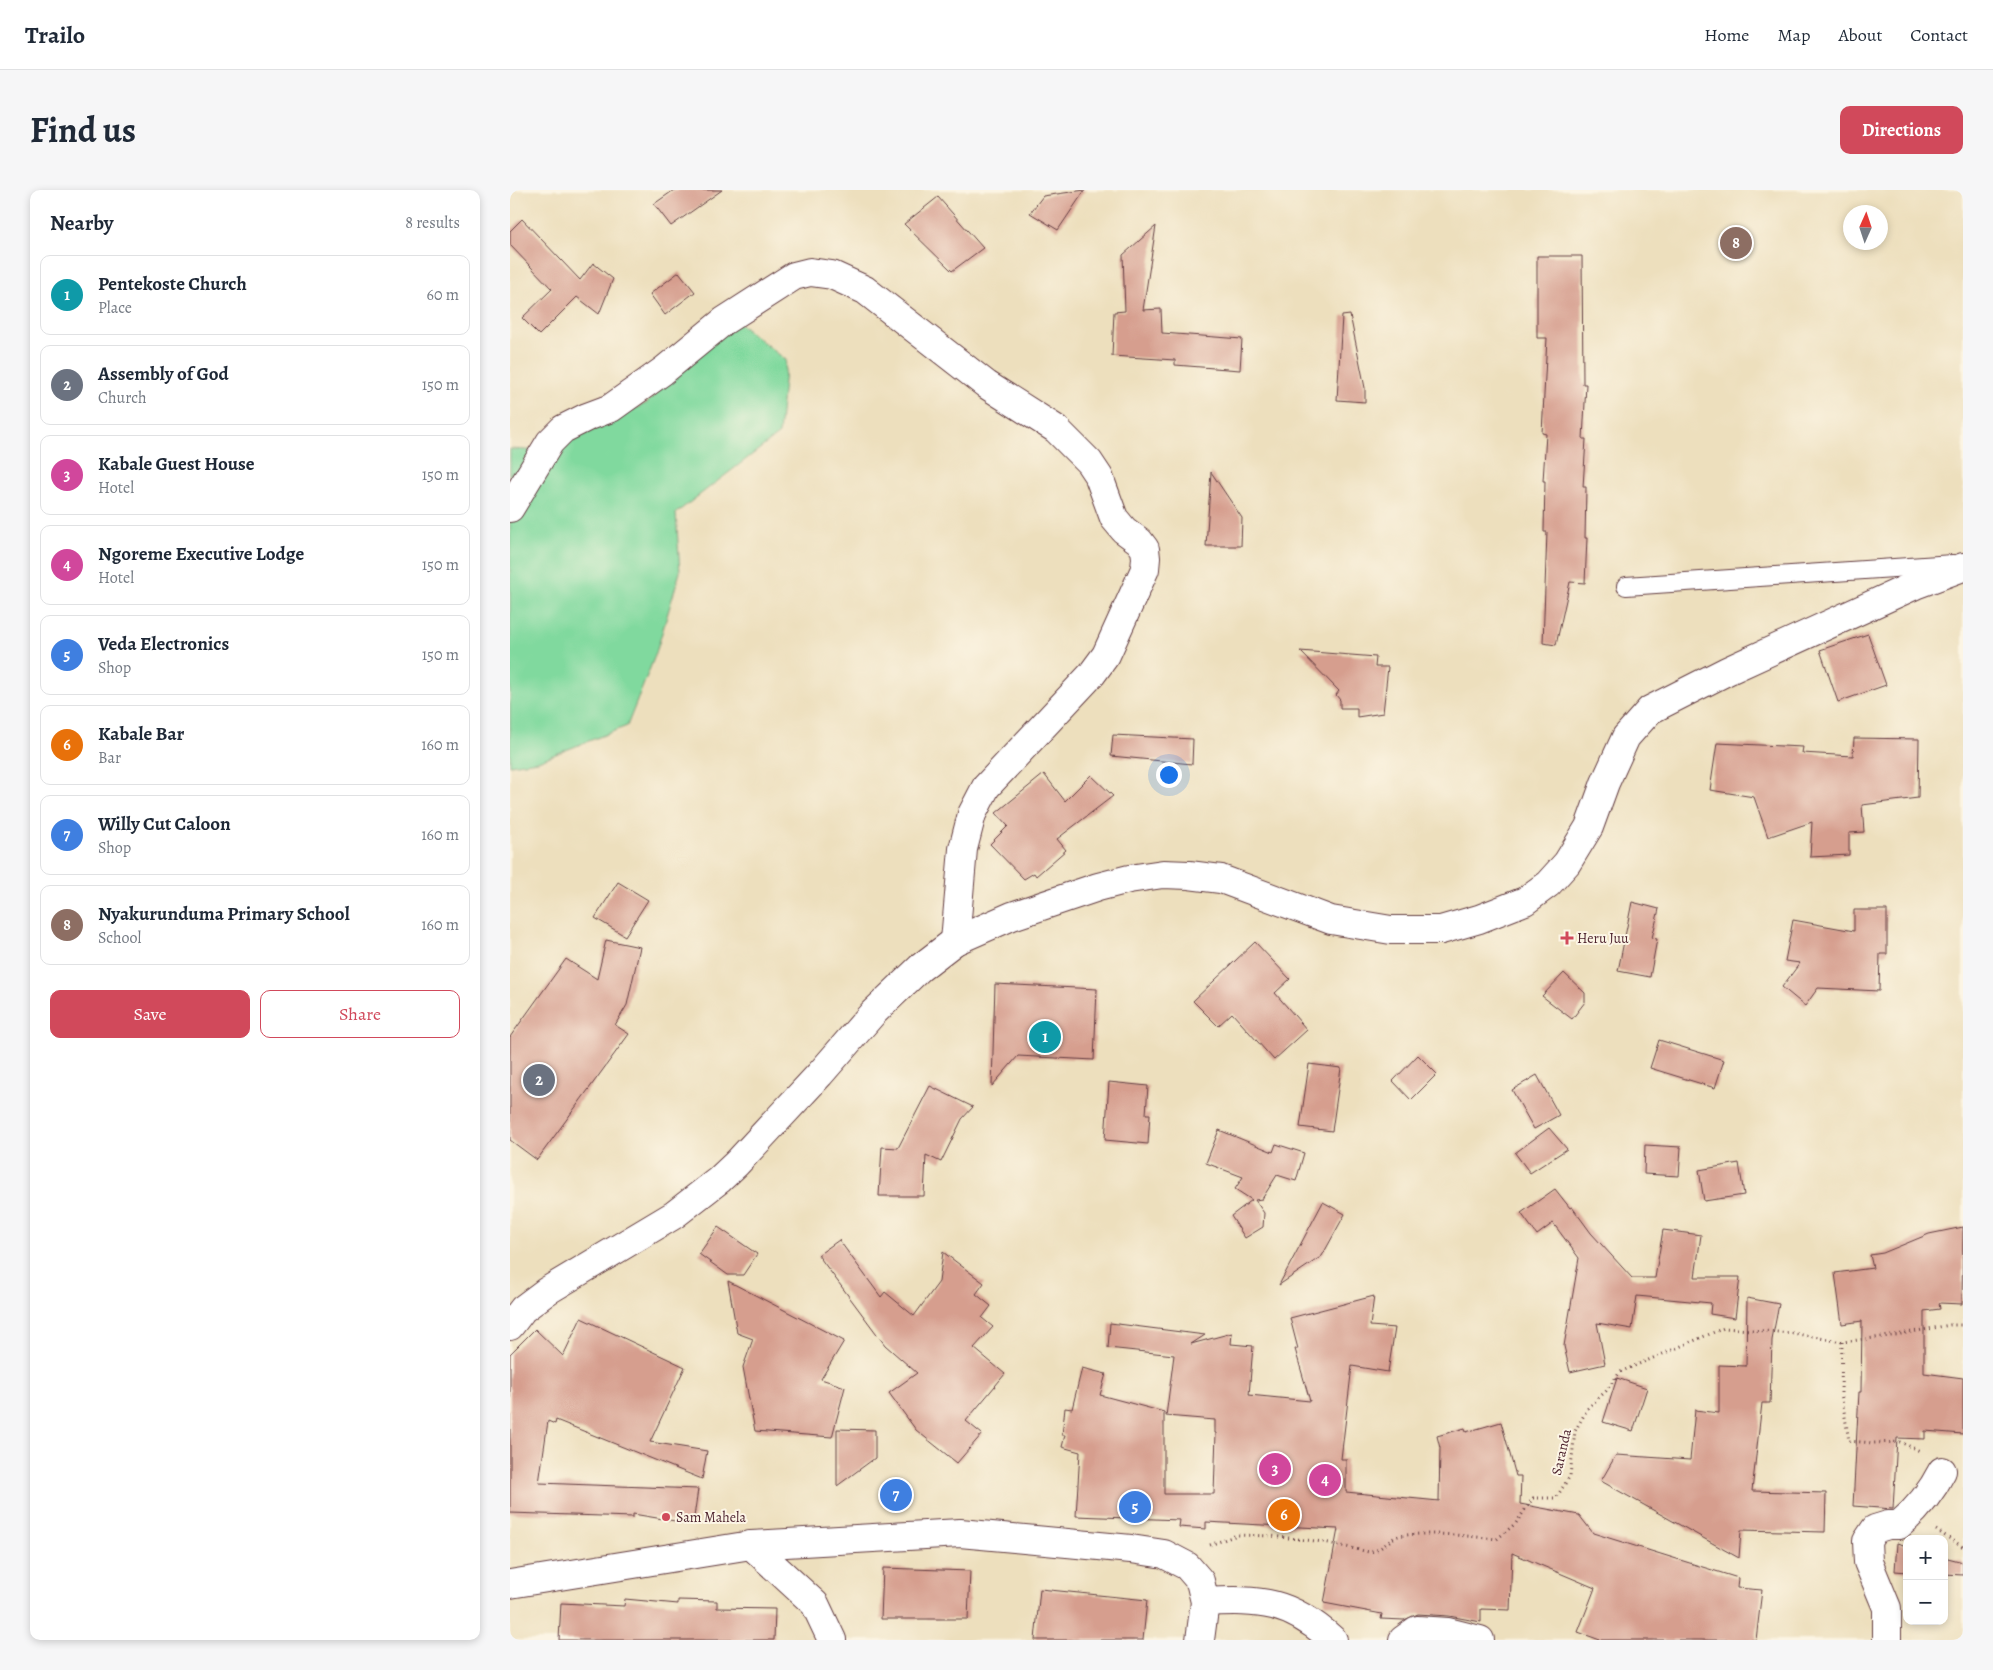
<!DOCTYPE html>
<meta charset="utf-8">
<style>
:root{--surface:#fff;--page:#f6f6f7;--text:#1f2937;--muted:#747a83;--line:#e0e1e3;--accent:#d1495b}
body{margin:0;font-family:Alegreya,serif;background:var(--page);color:var(--text)}
.controls{position:absolute;right:15px;bottom:15px;display:grid;overflow:hidden;border-radius:10px;box-shadow:0 2px 8px #0003}
.controls button{width:45px;height:45px;display:grid;place-items:center;padding:0;border:0;border-bottom:1px solid var(--line);background:var(--surface);color:var(--text);font:25px sans-serif}
.compass{position:absolute;left:1333px;top:15px;width:45px;height:45px;border-radius:50%;background:var(--surface);box-shadow:0 2px 8px #0003;rotate:3deg}
.you{position:absolute;left:658px;top:584px;width:18px;height:18px;margin:-12px;border:4px solid #fff;border-radius:50%;background:#1a73e8;box-shadow:0 0 0 8px #1a73e833}
.badge{display:grid;place-items:center;width:32px;height:32px;border-radius:50%;background:var(--accent);color:#fff;font-size:16px;font-weight:700}
.pin{position:absolute;translate:-50% -50%;border:2px solid #fff;box-shadow:0 1px 5px #0006}
.list{margin:0;padding:0;list-style:none}
h2{display:flex;justify-content:space-between;align-items:center;height:65px;margin:0;padding:0 20px;font-size:21px}
h2 small{font-size:16px;font-weight:400;color:var(--muted)}
.list li{display:grid;grid-template-columns:32px 1fr auto;gap:15px;align-items:center;box-sizing:border-box;height:80px;margin:0 10px 10px;padding:0 10px;border:1px solid var(--line);border-radius:10px}
.list b{display:block;font-size:19px;white-space:nowrap}
.list p{margin:0;font-size:16px;white-space:nowrap;color:var(--muted)}
.list em{font-size:16px;font-style:normal;color:var(--muted)}
.actions{display:flex;gap:10px;padding:15px 20px}
.actions a{flex:1;padding:11px 0;border:1px solid var(--accent);border-radius:10px;text-align:center;font-size:18px;color:var(--accent)}
.actions .main{background:var(--accent);color:#fff}
.map{position:relative;flex:none;width:1453px;height:1450px;overflow:hidden;border-radius:10px}
header{display:flex;align-items:center;gap:30px;box-sizing:border-box;height:70px;padding:0 25px;background:var(--surface);border-bottom:1px solid var(--line)}
header strong{font-size:24px}
nav{display:flex;gap:28px;margin-inline-start:auto;font-size:18px}
.intro{display:flex;align-items:center;justify-content:space-between;box-sizing:border-box;height:120px;padding:0 30px}
h1{margin:0;font-size:35px}
.button{padding:12px 22px;border-radius:10px;background:var(--accent);color:#fff;font-size:18px;font-weight:700}
main{display:flex;gap:30px;padding:0 30px}
aside{flex:1;background:var(--surface);border-radius:10px;box-shadow:0 2px 8px #0003}
.map>svg:first-child{display:block}
.green{fill:#80d99e;stroke:#657c64}
.building{fill:#d69e8e}
.lines{fill:none;stroke-linecap:round;stroke-linejoin:round}
.service-casing{stroke:#623c41;stroke-width:20}
.minor-casing{stroke:#623c41;stroke-width:30}
.tertiary-casing{stroke:#623c41;stroke-width:30}
.path{stroke:#623c41;stroke-width:3;stroke-dasharray:1 4;stroke-linecap:butt}
.service{stroke:#fff;stroke-width:18}
.minor{stroke:#fff;stroke-width:28}
.tertiary{stroke:#fff;stroke-width:28}
.poi-dot{fill:#d1495b;stroke:#fcf5e5;stroke-width:2}
.labels{text-anchor:middle;stroke-width:4;stroke-linejoin:round;paint-order:stroke}
.poi-label{font-size:14px;fill:#4a1f2b;stroke:#fcf5e5;text-anchor:start}
.street-label{font-size:14px;fill:#4a1f2b;stroke:#fcf5e5}
</style>
<header>
<strong>Trailo</strong>
<nav><a>Home</a><a>Map</a><a>About</a><a>Contact</a></nav>
</header>
<div class="intro"><h1>Find us</h1><a class="button">Directions</a></div>
<main>
<aside>
<h2>Nearby<small>8 results</small></h2>
<ul class="list">
<li><span class="badge" style="background:#0f9aa8">1</span><div><b>Pentekoste Church</b><p>Place</p></div><em>60 m</em></li>
<li><span class="badge" style="background:#6b7280">2</span><div><b>Assembly of God</b><p>Church</p></div><em>150 m</em></li>
<li><span class="badge" style="background:#d1479c">3</span><div><b>Kabale Guest House</b><p>Hotel</p></div><em>150 m</em></li>
<li><span class="badge" style="background:#d1479c">4</span><div><b>Ngoreme Executive Lodge</b><p>Hotel</p></div><em>150 m</em></li>
<li><span class="badge" style="background:#3f7fe0">5</span><div><b>Veda Electronics</b><p>Shop</p></div><em>150 m</em></li>
<li><span class="badge" style="background:#e8710a">6</span><div><b>Kabale Bar</b><p>Bar</p></div><em>160 m</em></li>
<li><span class="badge" style="background:#3f7fe0">7</span><div><b>Willy Cut Caloon</b><p>Shop</p></div><em>160 m</em></li>
<li><span class="badge" style="background:#8d6e63">8</span><div><b>Nyakurunduma Primary School</b><p>School</p></div><em>160 m</em></li>
</ul>
<div class="actions"><a class="main">Save</a><a>Share</a></div>
</aside>
<div class="map">
<svg width="1453" height="1450" viewBox="0 0 1453 1450">
<rect width="100%" height="100%" fill="#fcf5e5"/>
<filter id="ink" filterUnits="userSpaceOnUse"><feTurbulence type="fractalNoise" baseFrequency=".02" numOctaves="2"/><feDisplacementMap in="SourceGraphic" scale="10" xChannelSelector="R" yChannelSelector="G"/><feConvolveMatrix kernelMatrix="1 2 1 2 8 2 1 2 1" color-interpolation-filters="sRGB"/></filter>
<filter id="wash" filterUnits="userSpaceOnUse"><feTurbulence type="fractalNoise" baseFrequency=".0096" numOctaves="4" result="noise"/><feDisplacementMap in="SourceGraphic" scale="20" xChannelSelector="R" yChannelSelector="G"/><feGaussianBlur stdDeviation="1.12" result="paint"/><feColorMatrix in="noise" values="0 0 0 0 0 0 0 0 0 0 0 0 0 0 0 0 0 1.4 0 .05"/><feComposite in="paint" operator="in"/></filter>
<g filter="url(#wash)">
<rect width="100%" height="100%" fill="#eddfbd"/>
<polygon class="green" points="226,131 276,170 269,244 166,323 170,382 146,463 117,536 28,571 0,575 0,259 32,261 137,213 178,171"/>
<g id="blocks">
<g class="building">
<polygon points="164,0 212,0 161,36 144,14"/>
<polygon points="575,0 548,40 520,23 533,6"/>
<polygon points="428,7 473,58 442,81 394,34"/>
<polygon points="12,29 70,90 83,73 103,89 89,124 67,107 29,145 12,128 42,99 0,55 0,41"/>
<polygon points="646,36 633,120 651,119 652,143 732,149 730,180 665,175 665,170 602,166 604,122 615,121 613,65"/>
<polygon points="1027,66 1072,66 1073,194 1076,194 1073,249 1076,249 1073,297 1076,297 1075,348 1077,348 1075,393 1060,392 1046,455 1033,453 1037,342 1034,342 1035,291 1033,291 1036,244 1032,243 1037,148 1027,148"/>
<polygon points="169,82 185,102 155,125 140,104"/>
<polygon points="840,125 855,198 855,212 827,210 832,126"/>
<polygon points="701,282 732,328 731,356 696,356"/>
<polygon points="1358,444 1376,495 1328,512 1310,460"/>
<polygon points="790,461 866,467 865,477 878,477 873,523 847,527 847,518 830,518 830,510 826,505 829,501"/>
<polygon points="603,545 683,549 682,574 601,566"/>
<polygon points="1344,548 1409,549 1408,608 1352,615 1354,642 1339,643 1339,665 1300,667 1302,632 1258,647 1244,607 1200,600 1207,553 1293,557 1292,563 1343,566"/>
<polygon points="534,584 555,611 581,585 603,606 547,649 556,660 526,686 524,683 514,689 480,654 498,636 486,623"/>
<polygon points="108,692 138,710 115,746 85,728"/>
<polygon points="1122,712 1149,719 1142,748 1147,749 1140,787 1108,781"/>
<polygon points="1344,720 1377,720 1377,764 1370,764 1369,801 1308,798 1295,816 1272,797 1290,773 1275,771 1283,730 1344,741"/>
<polygon points="96,750 130,757 117,815 105,835 119,844 27,970 0,950 0,847 56,769 87,789"/>
<polygon points="745,752 780,789 765,803 797,840 764,870 722,823 708,836 683,811"/>
<polygon points="1054,783 1075,803 1075,812 1062,829 1032,806"/>
<polygon points="485,794 587,799 584,870 508,866 482,896"/>
<polygon points="1149,850 1214,870 1205,898 1140,878"/>
<polygon points="908,865 927,884 901,910 883,891"/>
<polygon points="799,874 831,878 822,941 790,937"/>
<polygon points="1027,885 1049,925 1024,939 1002,900"/>
<polygon points="599,892 638,896 636,924 640,924 638,954 595,950"/>
<polygon points="420,896 463,917 452,929 431,972 416,965 414,1006 369,1006 372,957 388,958"/>
<polygon points="1039,938 1057,959 1020,983 1005,963"/>
<polygon points="709,940 763,962 766,954 794,963 786,991 767,985 752,1009 745,1010 754,1023 753,1037 735,1048 721,1026 742,1010 725,999 733,987 696,973"/>
<polygon points="1135,955 1171,957 1169,986 1134,984"/>
<polygon points="1229,973 1234,1005 1194,1011 1189,980"/>
<polygon points="1045,999 1060,1018 1062,1017 1081,1043 1122,1088 1145,1088 1153,1040 1191,1045 1185,1087 1230,1087 1225,1128 1200,1124 1201,1113 1127,1106 1122,1139 1087,1133 1095,1174 1060,1182 1054,1156 1069,1068 1043,1033 1027,1045 1011,1023"/>
<polygon points="813,1012 835,1024 812,1066 769,1095"/>
<polygon points="208,1037 247,1064 233,1085 218,1085 189,1064"/>
<polygon points="1453,1037 1452,1114 1429,1113 1430,1119 1414,1121 1414,1183 1453,1188 1453,1244 1415,1241 1415,1249 1387,1248 1383,1319 1343,1316 1349,1202 1351,1202 1352,1131 1332,1134 1325,1083 1363,1078 1360,1065 1373,1063 1419,1044"/>
<polygon points="329,1050 371,1107 375,1102 404,1126 429,1092 433,1062 474,1093 466,1104 481,1116 472,1128 483,1137 464,1158 495,1184 456,1231 472,1244 447,1273 406,1240 379,1203 407,1183 375,1155 308,1065"/>
<polygon points="218,1091 334,1151 311,1189 335,1197 322,1247 245,1241 233,1177 243,1149 227,1143"/>
<polygon points="864,1106 860,1136 885,1138 878,1182 842,1176 831,1269 836,1269 836,1302 929,1311 930,1258 927,1246 955,1238 956,1242 991,1232 1006,1286 1011,1286 1010,1314 1069,1325 1083,1343 1228,1388 1227,1398 1252,1400 1246,1450 1090,1450 1068,1442 1085,1398 1002,1363 1000,1420 971,1419 971,1432 939,1426 908,1424 894,1430 871,1429 872,1424 814,1413 828,1339 696,1332 696,1339 669,1337 670,1330 566,1326 570,1262 552,1257 555,1245 552,1245 555,1218 562,1219 572,1178 596,1184 590,1205 654,1222 654,1304 704,1304 706,1243 705,1243 705,1230 656,1226 664,1165 598,1158 600,1133 695,1145 681,1154 722,1143 721,1154 743,1156 739,1205 800,1211 785,1159 788,1159 780,1128"/>
<polygon points="1237,1108 1269,1114 1262,1150 1260,1213 1252,1213 1242,1301 1316,1303 1315,1342 1231,1340 1229,1368 1091,1291 1106,1265 1180,1270 1185,1220 1209,1223 1209,1175 1236,1176"/>
<polygon points="71,1128 175,1177 140,1252 197,1261 192,1289 46,1230 45,1234 38,1231 29,1293 188,1299 183,1334 123,1324 123,1327 0,1323 0,1164 25,1139 53,1166"/>
<polygon points="1107,1188 1137,1198 1123,1241 1093,1232"/>
<polygon points="327,1239 365,1240 365,1268 327,1296"/>
<polygon points="1387,1353 1397,1356 1397,1382 1385,1381"/>
<polygon points="1434,1367 1453,1372 1453,1385 1434,1384"/>
<polygon points="373,1378 460,1381 458,1429 371,1429"/>
<polygon points="530,1399 637,1410 633,1450 525,1450"/>
<polygon points="115,1409 168,1414 168,1410 207,1411 207,1418 265,1419 264,1450 49,1450 51,1413 114,1416"/>
</g>
</g>
</g>
<g filter="url(#ink)">
<use href="#blocks" fill-opacity="0" stroke="#623c41" stroke-width="1"/>
<g class="lines">
<defs>
<polyline id="service" points="1116,396 1443,374"/>
<g id="minor">
<polyline points="0,318 40,252 53,239 77,227 101,218 153,181 214,131 284,86 300,82 322,85 355,100 477,195 546,239 579,272 589,287 604,328 614,340 629,351 635,359 636,368 635,379 596,465 582,484 476,597 462,624 453,659 445,751"/>
<polyline points="241,1355 305,1414 322,1450"/>
<path d="M695,1412C751,1409 780,1411 823,1450"/>
<polyline points="893,1450 907,1440 938,1442 970,1450"/>
<path d="M1377,1450V1418L1358,1372L1357,1351L1365,1339L1378,1335H1389C1408,1319 1421,1303 1432,1281"/>
</g>
<g id="tertiary">
<polyline points="0,1136 13,1119 37,1101 164,1025 209,990 227,973 310,884 363,823 410,778 445,751 502,726 588,697 619,689 653,684 679,685 711,689 821,730 881,740 931,740 969,729 1015,711 1038,694 1057,673 1079,637 1095,593 1116,547 1140,520 1217,481 1405,395 1453,377"/>
<polyline points="0,1394 241,1355 450,1343 621,1359 654,1364 677,1376 690,1391 695,1412 690,1450"/>
</g>
</defs>
<use href="#service" class="service-casing"/>
<use href="#minor" class="minor-casing"/>
<use href="#tertiary" class="tertiary-casing"/>
<g class="path">
<polyline points="1332,1152 1331,1203 1339,1251 1363,1253 1390,1252 1410,1261"/>
<polyline points="1426,1340 1453,1357"/>
<path d="M700,1355L727,1345L761,1346L814,1352L859,1362C874,1360 879,1348 889,1346C920,1341 955,1346 987,1349L1006,1333L1023,1308H1046L1060,1286L1065,1241L1078,1218L1096,1201L1110,1182L1214,1138L1282,1143L1332,1152L1380,1146L1440,1135H1453"/>
</g>
<use href="#service" class="service"/>
<use href="#minor" class="minor"/>
<use href="#tertiary" class="tertiary"/>
</g>
</g>
<g class="poi-dot">
<path d="M1054.5 740.5h5v5h5v5h-5v5h-5v-5h-5v-5h5z"/>
<circle cx="156" cy="1327" r="5"/>
</g>
<g class="labels">
<g class="poi-label">
<text x="1067" y="753">Heru Juu</text>
<text x="166" y="1332">Sam Mahela</text>
</g>
<g class="street-label">
<text transform="translate(1051 1262) rotate(-77)" y="5">Saranda</text>
</g>
</g>
</svg>
<div class="controls">
<button>+</button>
<button>−</button>
</div>
<svg class="compass" viewBox="-18 -18 36 36"><path d="M0-13l5 13h-10z" fill="#e53935"/><path d="M0 13l5-13h-10z" fill="#747a83"/></svg>
<div class="you"></div>
<div class="pin badge" style="left:535px;top:847px;background:#0f9aa8">1</div>
<div class="pin badge" style="left:29px;top:890px;background:#6b7280">2</div>
<div class="pin badge" style="left:765px;top:1279px;background:#d1479c">3</div>
<div class="pin badge" style="left:815px;top:1290px;background:#d1479c">4</div>
<div class="pin badge" style="left:625px;top:1317px;background:#3f7fe0">5</div>
<div class="pin badge" style="left:774px;top:1325px;background:#e8710a">6</div>
<div class="pin badge" style="left:386px;top:1305px;background:#3f7fe0">7</div>
<div class="pin badge" style="left:1226px;top:53px;background:#8d6e63">8</div>
</div>
</main>
